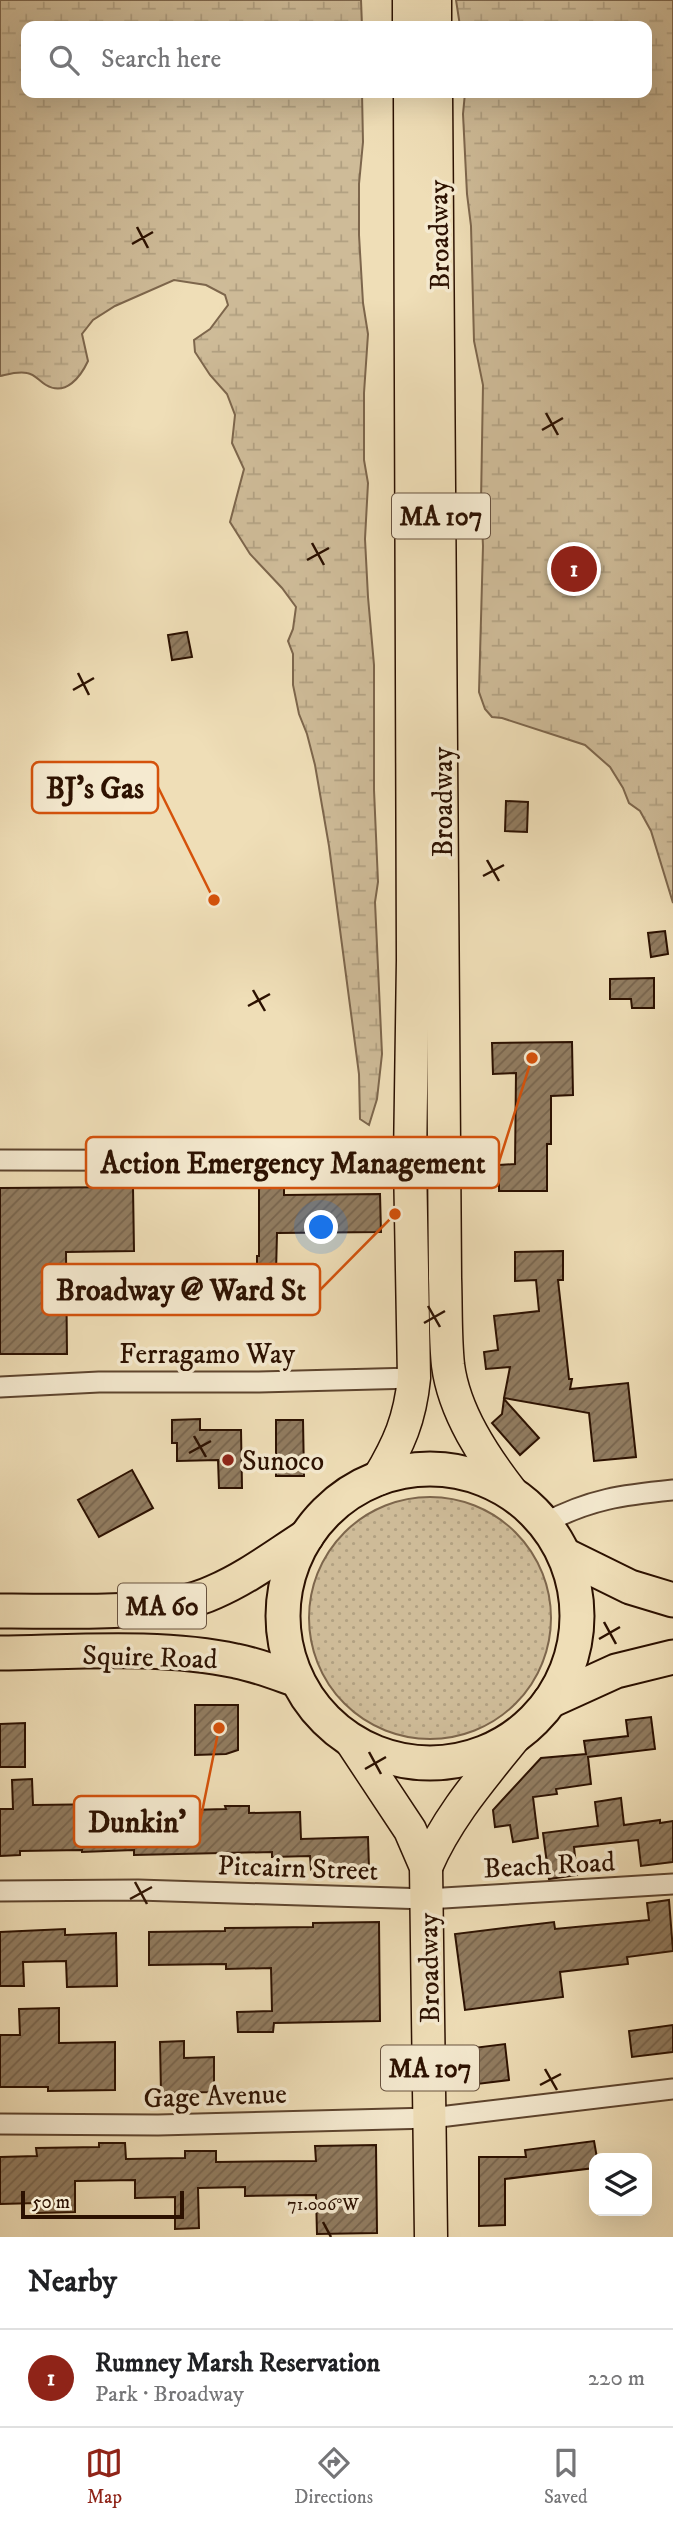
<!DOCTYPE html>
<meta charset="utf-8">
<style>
:root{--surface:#fff;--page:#f6f6f6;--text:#202124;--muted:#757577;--line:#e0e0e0;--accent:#8f2418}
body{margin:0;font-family:"IM FELL DW Pica",serif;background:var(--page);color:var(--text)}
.controls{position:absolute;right:21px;bottom:21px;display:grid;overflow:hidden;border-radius:14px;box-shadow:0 7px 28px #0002}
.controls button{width:63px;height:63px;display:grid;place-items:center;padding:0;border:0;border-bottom:2px solid var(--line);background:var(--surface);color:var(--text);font:35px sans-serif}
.scale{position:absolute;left:21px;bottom:18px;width:163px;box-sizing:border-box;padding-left:7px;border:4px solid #2c1101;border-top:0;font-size:19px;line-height:24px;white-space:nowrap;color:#2c1101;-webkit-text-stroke:5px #f5ead0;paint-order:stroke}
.you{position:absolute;left:322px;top:1228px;width:24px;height:24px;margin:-18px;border:5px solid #fff;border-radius:50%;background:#1a73e8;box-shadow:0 0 0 10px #1a73e833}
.badge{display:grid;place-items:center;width:46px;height:46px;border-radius:50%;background:var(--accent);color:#fff;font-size:23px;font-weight:700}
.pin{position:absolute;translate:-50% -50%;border:4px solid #fff;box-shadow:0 2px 7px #0006}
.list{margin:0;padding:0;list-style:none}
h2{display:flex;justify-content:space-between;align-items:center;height:91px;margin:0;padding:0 28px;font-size:30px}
h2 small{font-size:23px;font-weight:400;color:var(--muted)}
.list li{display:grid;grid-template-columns:46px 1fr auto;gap:21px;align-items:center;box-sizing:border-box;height:98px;padding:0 28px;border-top:2px solid var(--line)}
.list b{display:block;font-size:26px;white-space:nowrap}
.list p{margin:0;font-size:23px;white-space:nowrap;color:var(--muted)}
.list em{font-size:23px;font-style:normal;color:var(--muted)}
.icon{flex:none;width:38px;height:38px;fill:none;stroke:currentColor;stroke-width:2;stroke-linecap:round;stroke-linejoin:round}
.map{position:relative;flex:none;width:673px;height:2237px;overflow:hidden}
.search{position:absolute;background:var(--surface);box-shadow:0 7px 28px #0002;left:21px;right:21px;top:21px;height:77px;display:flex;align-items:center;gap:18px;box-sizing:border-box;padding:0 24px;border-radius:14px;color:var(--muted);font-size:26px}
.sheet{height:189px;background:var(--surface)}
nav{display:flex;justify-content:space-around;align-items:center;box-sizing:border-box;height:98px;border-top:2px solid var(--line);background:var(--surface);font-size:19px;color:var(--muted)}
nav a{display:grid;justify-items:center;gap:4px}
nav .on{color:var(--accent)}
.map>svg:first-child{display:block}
.green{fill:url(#green-dots);stroke:#7d664c;stroke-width:2}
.wetland{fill:url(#wetland-marsh);stroke:#7d664c;stroke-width:2}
.building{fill:url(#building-hatch);stroke:#2c1101;stroke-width:2}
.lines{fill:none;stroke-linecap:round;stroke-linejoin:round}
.minor-casing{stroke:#5d442e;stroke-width:23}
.primary-casing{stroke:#2c1101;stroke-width:35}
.trunk-casing{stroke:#2c1101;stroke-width:37}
.minor{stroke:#f5ead0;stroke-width:19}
.primary{stroke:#efdeb7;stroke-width:32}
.trunk{stroke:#efdeb7;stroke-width:33}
.ticks{fill:none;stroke:#2c1101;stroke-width:2.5}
.poi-dot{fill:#8f2418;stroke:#f5ead0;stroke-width:2.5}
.labels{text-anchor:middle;stroke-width:7;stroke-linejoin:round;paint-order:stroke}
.shield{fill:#f5ead0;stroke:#68523f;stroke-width:2}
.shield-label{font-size:26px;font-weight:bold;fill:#2c1101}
.street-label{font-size:28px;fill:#2c1101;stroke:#f5ead0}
.poi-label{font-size:28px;fill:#2c1101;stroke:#f5ead0;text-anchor:start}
.ticks-label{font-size:18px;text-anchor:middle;fill:#2c1101;stroke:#f5ead0;stroke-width:7;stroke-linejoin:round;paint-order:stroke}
.leader{fill:none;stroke:#d5520b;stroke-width:2.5}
.callout-dot{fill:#d5520b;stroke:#f5ead0;stroke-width:2.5}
.callout{fill:#f5ead0;stroke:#d5520b;stroke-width:2.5}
.callout-label{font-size:30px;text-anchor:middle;font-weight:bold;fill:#2c1101}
</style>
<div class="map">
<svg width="673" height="2237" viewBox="0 0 673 2237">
<defs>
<pattern id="green-dots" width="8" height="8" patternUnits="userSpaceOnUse" patternTransform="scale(1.75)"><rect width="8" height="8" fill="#cebb98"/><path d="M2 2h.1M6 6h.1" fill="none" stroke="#b1a081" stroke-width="1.8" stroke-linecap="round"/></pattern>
<pattern id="wetland-marsh" width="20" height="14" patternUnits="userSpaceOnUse" patternTransform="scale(1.75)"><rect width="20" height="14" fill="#cebb98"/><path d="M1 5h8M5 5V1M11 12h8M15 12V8" fill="none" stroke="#b1a081"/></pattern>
<pattern id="building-hatch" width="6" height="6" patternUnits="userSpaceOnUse" patternTransform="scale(1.75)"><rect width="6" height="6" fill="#917c60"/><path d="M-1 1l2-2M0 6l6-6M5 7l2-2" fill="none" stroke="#77644d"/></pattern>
</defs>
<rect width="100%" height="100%" fill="#efdeb7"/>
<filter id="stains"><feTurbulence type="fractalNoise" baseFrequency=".00286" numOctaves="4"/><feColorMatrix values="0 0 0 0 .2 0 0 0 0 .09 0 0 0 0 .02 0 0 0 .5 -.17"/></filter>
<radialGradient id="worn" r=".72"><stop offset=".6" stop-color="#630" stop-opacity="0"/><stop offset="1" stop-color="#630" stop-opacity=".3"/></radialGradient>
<circle class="green" cx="430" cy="1618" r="121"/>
<g class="wetland">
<path d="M0,0H361L362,26H26V93H362L363,142L359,184V235L363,303L368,334L364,393V460L368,483L365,539L368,597L374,665V790L378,882L375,902L382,1054L377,1099L369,1125L360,1119L359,1074L329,846L315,765L307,734L299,714L293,685V654L288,641L293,629L296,607L282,588L250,554L230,522L244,469L232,443L235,415L227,394L210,375L195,352L194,340L210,329L228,305L225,295L206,285L174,280L115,306L93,320L82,334L88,361C81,376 66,397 46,385C39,381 35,374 27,373C18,371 9,374 0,376Z"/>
<polygon points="456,0 673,0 673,903 651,831 640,811 629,803 623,788 610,767 585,745 502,718 492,717 485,709 479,692 483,546 481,502 483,385 474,341 471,226 467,194 463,114 465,93 647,93 647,26 460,26"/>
</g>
<g class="building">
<polygon points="187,632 192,657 172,660 168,635"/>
<polygon points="506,801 528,802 527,832 505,831"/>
<polygon points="665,931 668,954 651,957 648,933"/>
<polygon points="654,978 654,1008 632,1008 631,999 610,999 610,979"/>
<polygon points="572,1042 573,1095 551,1096 551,1144 547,1144 547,1191 499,1191 499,1165 515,1164 516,1073 493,1074 492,1043"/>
<polygon points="284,1186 284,1195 380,1194 381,1232 277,1233 276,1273 257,1273 257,1256 259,1256 259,1187"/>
<polygon points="133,1187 134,1251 66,1252 67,1354 0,1354 0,1188"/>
<polygon points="563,1251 563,1280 558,1280 569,1379 572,1379 570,1389 628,1383 636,1457 594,1461 589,1413 504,1398 510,1367 486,1369 484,1352 498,1350 494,1316 539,1311 536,1280 515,1281 515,1252"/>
<polygon points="504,1399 539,1438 520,1455 492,1423 502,1414"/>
<polygon points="200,1419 200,1430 241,1430 242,1488 219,1488 218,1460 177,1461 177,1443 172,1443 172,1420"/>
<polygon points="276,1420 303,1420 304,1476 276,1476"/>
<polygon points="132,1470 153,1508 99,1537 78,1500"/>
<polygon points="195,1705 238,1705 238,1750 226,1754 195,1755"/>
<polygon points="651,1717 655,1749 588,1757 591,1784 556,1789 557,1794 533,1797 538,1838 513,1842 510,1825 495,1827 493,1810 541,1758 586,1754 584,1741 628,1736 626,1720"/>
<polygon points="25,1723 25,1767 0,1767 0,1724"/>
<polygon points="32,1779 33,1805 113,1804 113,1812 226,1809 225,1806 249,1806 249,1813 300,1812 301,1839 368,1837 369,1868 311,1870 310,1856 272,1857 272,1852 134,1855 134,1850 82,1852 82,1850 20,1851 20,1855 0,1856 0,1809 13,1809 12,1780"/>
<polygon points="621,1798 624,1825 660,1820 660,1823 673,1821 673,1862 641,1866 638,1840 574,1847 577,1875 549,1879 543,1833 598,1826 595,1802"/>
<polygon points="669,1900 673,1951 627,1957 628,1964 560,1972 563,1997 465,2010 455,1934 554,1922 555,1929 649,1920 647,1903"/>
<polygon points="379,1922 380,2021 274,2023 273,2032 238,2032 237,2012 272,2011 271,1968 226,1969 226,1964 149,1965 149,1932 225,1931 225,1928 313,1927 313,1923"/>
<polygon points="65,1929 65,1935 116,1933 117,1986 67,1987 66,1961 23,1962 24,1986 0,1986 0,1932"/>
<polygon points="59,2008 59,2043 115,2042 115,2090 48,2091 48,2087 0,2087 0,2035 20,2035 19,2009"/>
<polygon points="673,2025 673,2052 632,2057 629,2031"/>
<polygon points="184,2041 184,2058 214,2057 214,2092 161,2093 160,2042"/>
<polygon points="505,2044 509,2080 469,2085 465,2049"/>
<polygon points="594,2141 597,2158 594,2158 594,2168 505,2179 505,2225 479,2226 479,2157 526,2157 525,2150"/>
<polygon points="99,2143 125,2143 126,2159 185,2158 185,2151 216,2151 216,2162 316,2161 315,2146 376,2145 377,2233 317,2234 316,2195 245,2196 245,2187 198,2188 199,2228 175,2229 175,2197 135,2198 135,2180 75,2181 75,2212 37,2213 37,2203 0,2204 0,2157 37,2156 36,2148 99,2147"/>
</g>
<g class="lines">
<defs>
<g id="minor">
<polyline points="0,1160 410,1161"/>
<polyline points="0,1387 99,1382 259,1382 414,1378"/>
<path d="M545,1523C590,1499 623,1495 673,1490"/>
<polyline points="0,1891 138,1890 427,1899 673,1884"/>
<polyline points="0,2124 158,2125 431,2118 673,2089"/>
</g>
<g id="primary">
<polyline points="409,0 409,26"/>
<polyline points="435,26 435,0"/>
<path d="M436,93L445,1278C446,1307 445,1336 448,1365C454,1412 484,1457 513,1494"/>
<path d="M378,1479C399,1444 410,1419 414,1378L410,1161L413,960L410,93"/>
<polyline points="351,1741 410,1830 426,1867 431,2237"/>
<path d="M426,1867C447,1818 481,1779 514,1738"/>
</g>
<g id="trunk">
<circle cx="430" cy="1616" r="147"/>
<polyline points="565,1555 630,1587 673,1600"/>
<path d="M0,1611C63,1610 158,1618 214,1592C247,1578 277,1555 307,1536"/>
<path d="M0,1653C75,1652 163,1645 236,1661C257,1665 277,1673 297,1680"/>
<polyline points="550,1701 616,1671 673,1657"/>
</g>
</defs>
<use href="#minor" class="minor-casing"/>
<use href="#primary" class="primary-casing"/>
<use href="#trunk" class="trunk-casing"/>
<use href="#minor" class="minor"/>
<use href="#primary" class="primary"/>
<use href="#trunk" class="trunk"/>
</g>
<path class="ticks" d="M137,227L148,248M132,244L153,232M546,413L558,435M542,430L563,418M312,543L324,565M307,560L329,548M78,673L89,695M73,690L94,678M487,860L499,881M483,876L504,865M253,990L265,1011M248,1006L270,994M428,1306L440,1327M424,1323L445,1311M194,1436L206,1457M189,1453L211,1441M604,1622L616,1644M599,1639L620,1627M369,1752L381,1774M365,1769L386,1757M135,1882L147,1904M130,1899L152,1887M545,2069L557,2090M540,2085L561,2074M323,2222L331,2237"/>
<circle class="poi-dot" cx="228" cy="1460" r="7"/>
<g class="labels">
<g class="shield">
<rect x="392" y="493.5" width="98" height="45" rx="5"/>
<rect x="118" y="1583.5" width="88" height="45" rx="5"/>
<rect x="381" y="2045.5" width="98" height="45" rx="5"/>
</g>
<g class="shield-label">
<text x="441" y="525">MA 107</text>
<text x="162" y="1615">MA 60</text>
<text x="430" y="2077">MA 107</text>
</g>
<g class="street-label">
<text transform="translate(438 235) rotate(-91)" y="10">Broadway</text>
<text transform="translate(442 802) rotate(-90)" y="10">Broadway</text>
<text x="207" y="1363">Ferragamo Way</text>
<text transform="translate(150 1656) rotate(2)" y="10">Squire Road</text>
<text transform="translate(549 1864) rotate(-3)" y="10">Beach Road</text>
<text transform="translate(298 1867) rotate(2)" y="10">Pitcairn Street</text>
<text transform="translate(428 1968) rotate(-91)" y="10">Broadway</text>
<text transform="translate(215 2095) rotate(-2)" y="10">Gage Avenue</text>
</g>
<g class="poi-label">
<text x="242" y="1470">Sunoco</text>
</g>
</g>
<g class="ticks-label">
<text x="323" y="2210">71.006°W</text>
</g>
<path class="leader" d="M214 900L158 787M532 1058L499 1162M395 1214L320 1290M219 1728L200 1822"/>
<g class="callout-dot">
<circle cx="214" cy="900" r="7"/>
<circle cx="532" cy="1058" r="7"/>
<circle cx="395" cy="1214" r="7"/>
<circle cx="219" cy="1728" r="7"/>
</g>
<g class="callout">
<rect x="32" y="762" width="126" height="51" rx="7"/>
<rect x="86" y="1137" width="413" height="51" rx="7"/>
<rect x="42" y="1264" width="278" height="51" rx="7"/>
<rect x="74" y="1796" width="126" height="51" rx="7"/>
</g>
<g class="callout-label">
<text x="95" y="798">BJ’s Gas</text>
<text x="293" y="1173">Action Emergency Management</text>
<text x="181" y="1300">Broadway @ Ward St</text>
<text x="137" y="1832">Dunkin'</text>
</g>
<rect width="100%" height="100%" filter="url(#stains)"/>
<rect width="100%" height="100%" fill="url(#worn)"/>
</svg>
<div class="controls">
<button><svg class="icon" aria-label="layers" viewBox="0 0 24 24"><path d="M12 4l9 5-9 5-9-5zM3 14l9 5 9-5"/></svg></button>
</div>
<div class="scale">50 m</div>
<div class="you"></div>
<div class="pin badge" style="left:574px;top:569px">1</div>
<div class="search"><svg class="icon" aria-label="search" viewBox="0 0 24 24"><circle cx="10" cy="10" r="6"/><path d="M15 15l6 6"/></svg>Search here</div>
</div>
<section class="sheet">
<h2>Nearby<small></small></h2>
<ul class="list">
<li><span class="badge">1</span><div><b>Rumney Marsh Reservation</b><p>Park · Broadway</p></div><em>220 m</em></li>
</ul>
</section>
<nav>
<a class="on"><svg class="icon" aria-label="map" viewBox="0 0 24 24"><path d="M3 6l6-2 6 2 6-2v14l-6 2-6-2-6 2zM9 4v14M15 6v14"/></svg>Map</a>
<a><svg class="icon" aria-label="directions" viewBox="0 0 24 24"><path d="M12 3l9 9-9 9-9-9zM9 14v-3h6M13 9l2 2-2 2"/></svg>Directions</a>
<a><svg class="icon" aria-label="saved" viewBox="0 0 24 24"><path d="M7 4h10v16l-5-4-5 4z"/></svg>Saved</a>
</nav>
